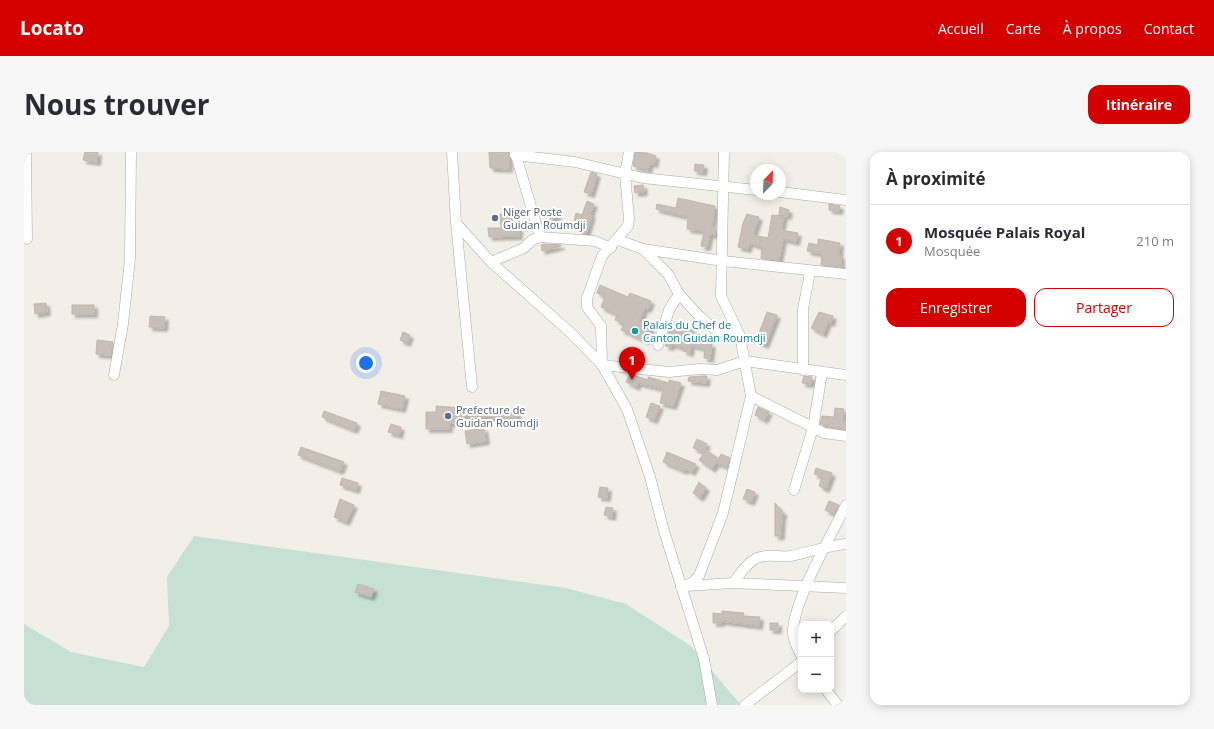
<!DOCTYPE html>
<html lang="fr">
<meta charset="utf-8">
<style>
:root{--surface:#fff;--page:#f7f7f7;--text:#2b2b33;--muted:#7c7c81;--line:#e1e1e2;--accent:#d40000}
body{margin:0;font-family:"Open Sans",sans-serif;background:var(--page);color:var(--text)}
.controls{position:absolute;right:12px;bottom:12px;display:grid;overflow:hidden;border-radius:8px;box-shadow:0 2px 10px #0003}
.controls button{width:36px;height:36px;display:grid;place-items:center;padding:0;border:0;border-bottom:1px solid var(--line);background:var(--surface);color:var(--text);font:20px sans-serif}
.compass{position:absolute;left:726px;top:12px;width:36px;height:36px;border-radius:50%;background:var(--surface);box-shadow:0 2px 10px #0003;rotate:23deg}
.you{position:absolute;left:342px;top:211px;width:14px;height:14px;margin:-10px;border:3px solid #fff;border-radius:50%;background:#1a73e8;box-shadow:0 0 0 6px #1a73e833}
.badge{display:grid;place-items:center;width:26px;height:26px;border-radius:50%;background:var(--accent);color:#fff;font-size:13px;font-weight:700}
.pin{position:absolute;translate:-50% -33px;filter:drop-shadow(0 1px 2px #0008)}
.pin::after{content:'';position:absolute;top:21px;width:14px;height:12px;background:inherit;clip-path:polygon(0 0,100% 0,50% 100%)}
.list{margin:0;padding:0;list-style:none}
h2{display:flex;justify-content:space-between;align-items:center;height:52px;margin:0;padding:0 16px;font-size:17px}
h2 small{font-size:13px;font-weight:400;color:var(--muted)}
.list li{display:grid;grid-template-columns:26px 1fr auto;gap:12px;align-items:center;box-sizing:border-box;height:72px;padding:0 16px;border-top:1px solid var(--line)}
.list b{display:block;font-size:15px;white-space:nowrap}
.list p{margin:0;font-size:13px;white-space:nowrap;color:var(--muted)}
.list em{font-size:13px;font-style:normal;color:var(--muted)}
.actions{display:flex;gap:8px;padding:12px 16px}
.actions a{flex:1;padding:9px 0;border:1px solid var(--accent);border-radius:12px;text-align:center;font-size:14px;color:var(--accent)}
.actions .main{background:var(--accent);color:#fff}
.map{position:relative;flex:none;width:822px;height:553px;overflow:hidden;border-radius:12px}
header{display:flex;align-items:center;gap:24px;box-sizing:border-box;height:56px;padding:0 20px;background:var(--accent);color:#fff}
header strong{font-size:19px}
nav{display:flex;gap:22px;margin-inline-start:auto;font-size:14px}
.intro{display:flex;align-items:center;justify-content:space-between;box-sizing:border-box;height:96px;padding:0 24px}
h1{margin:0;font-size:28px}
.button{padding:10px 18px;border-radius:12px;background:var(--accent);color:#fff;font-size:14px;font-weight:700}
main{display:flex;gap:24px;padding:0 24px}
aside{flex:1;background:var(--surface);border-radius:12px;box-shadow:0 2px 10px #0003}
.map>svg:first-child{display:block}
.wetland{fill:#c6e0d4}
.building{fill:#c7bfb8;stroke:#c4b6ab;filter:url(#shadow)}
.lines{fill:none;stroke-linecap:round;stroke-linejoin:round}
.minor-casing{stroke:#a9a9a9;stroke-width:11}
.minor{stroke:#fff;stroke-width:10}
.service-dot{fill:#5c6f8a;stroke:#fff;stroke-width:1.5}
.culture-dot{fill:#0f9aa8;stroke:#fff;stroke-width:1.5}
.labels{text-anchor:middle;stroke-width:4;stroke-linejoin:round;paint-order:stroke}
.service-label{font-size:11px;fill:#4e5e75;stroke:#fff;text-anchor:start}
.culture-label{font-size:11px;fill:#0d838f;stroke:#fff;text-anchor:start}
</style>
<header>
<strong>Locato</strong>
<nav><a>Accueil</a><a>Carte</a><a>À propos</a><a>Contact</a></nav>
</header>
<div class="intro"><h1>Nous trouver</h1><a class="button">Itinéraire</a></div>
<main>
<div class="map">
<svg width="822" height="553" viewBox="0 0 822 553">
<defs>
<filter id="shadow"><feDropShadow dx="3.5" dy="3.5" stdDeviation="1" flood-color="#0004"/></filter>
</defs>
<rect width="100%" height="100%" fill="#f2efe9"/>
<polygon class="wetland" points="170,384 542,436 602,452 667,494 717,553 0,553 0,472 47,500 120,515 145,474 143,425"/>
<g class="building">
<polygon points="61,0 74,0 73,10 59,8"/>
<polygon points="465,0 485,0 485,17 466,16"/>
<polygon points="611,0 623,1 632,4 630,12 626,11 624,18 609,14"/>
<polygon points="671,12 680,13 679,20 670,19"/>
<polygon points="567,20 573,22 567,42 560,40"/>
<polygon points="619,33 620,40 611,41 610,34"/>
<polygon points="654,46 691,54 688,75 692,76 691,83 686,82 683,95 677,94 680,79 663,77 664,65 632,57 633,52 652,56"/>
<polygon points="563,49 570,52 566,62 568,63 562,82 554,81 556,72 550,69 552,61 558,63"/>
<polygon points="805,52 816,54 815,59 805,58"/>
<polygon points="756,55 765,58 764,64 755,63"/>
<polygon points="531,56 534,64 526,67 523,59"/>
<polygon points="476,62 485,62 486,75 495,75 495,84 465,85 464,76 477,76"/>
<polygon points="723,62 735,65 729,83 744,86 748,63 760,64 757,78 774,81 772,90 759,87 755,108 737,106 738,95 725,91 724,97 714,95 719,71"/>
<polygon points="794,87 816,91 815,103 817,104 817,115 797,113 798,102 783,99 785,91 794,93"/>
<polygon points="520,92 537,93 537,94 518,99 517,93"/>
<polygon points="576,133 604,145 606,141 627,149 624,157 621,156 615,169 627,174 622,189 597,178 600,172 591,168 593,163 577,155 581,145 573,141"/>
<polygon points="22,151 23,160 11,162 10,152"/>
<rect x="48" y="153" width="22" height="9"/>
<polygon points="743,160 753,163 741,193 732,189"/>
<polygon points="795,160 809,164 807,171 804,170 799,182 787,176"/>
<polygon points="126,164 141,165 140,176 125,175"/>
<polygon points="648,170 670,179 669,187 688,192 686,207 680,206 681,197 667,193 666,201 659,199 660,196 647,192 647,195 641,194"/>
<polygon points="379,180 386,183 383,191 376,188"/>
<polygon points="73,188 89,190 87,203 72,202"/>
<polygon points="606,222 624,228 624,225 645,231 645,228 657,231 649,254 636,251 639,237 614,231 612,235 602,230"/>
<polygon points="679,224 683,224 682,231 664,229 665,225"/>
<polygon points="780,224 788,225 787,232 778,231"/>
<polygon points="357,239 381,244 378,257 354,252"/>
<polygon points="627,251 636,254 630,268 622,265"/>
<polygon points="412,254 493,260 493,267 438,264 438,271 425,271 425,277 402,277 402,260 412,260"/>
<polygon points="734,255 745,260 740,268 731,263"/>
<polygon points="811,256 820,257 819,270 822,270 822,277 805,275 805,273 796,272 798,264 810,265"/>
<polygon points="300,259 333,271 330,278 298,265"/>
<polygon points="367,272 377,275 375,283 364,280"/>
<polygon points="460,276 462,289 443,292 441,279"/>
<polygon points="673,287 683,292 679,300 669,296"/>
<polygon points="277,295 320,310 316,319 274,303"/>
<polygon points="682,298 695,307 688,317 675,308"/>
<polygon points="643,300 672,312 668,320 661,317 660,319 639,310"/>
<polygon points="697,302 706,306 703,315 693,311"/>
<polygon points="792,316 808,321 802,337 795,334 798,325 790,322"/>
<polygon points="318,326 334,331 332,338 316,333"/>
<polygon points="675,330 682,336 676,346 669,341"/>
<polygon points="576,335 584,336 583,346 574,345"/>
<polygon points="723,337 731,340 727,350 719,347"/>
<polygon points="316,347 330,353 322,370 310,365"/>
<polygon points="805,349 815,353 810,362 801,358"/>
<polygon points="751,351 760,362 758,364 757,384 751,384"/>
<polygon points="582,355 589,356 588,365 580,363"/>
<polygon points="334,432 350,437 347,445 331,440"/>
<polygon points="698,459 720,461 719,464 736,465 735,474 697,469 697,471 689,471 689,461 698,462"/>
<rect x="746" y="471" width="8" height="7"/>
</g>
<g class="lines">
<defs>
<g id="minor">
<polyline points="2,0 3,87"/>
<polyline points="428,0 432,71 467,110 547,181 578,213 603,257 626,325 640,379 680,507 688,553"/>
<polyline points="491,0 516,85"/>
<polyline points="605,0 601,22 605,67 604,74 578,104 563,146 563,155 577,174 578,213 645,220 676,217 693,218 721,209 822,223"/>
<polyline points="491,3 551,10 619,26 732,38"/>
<polyline points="756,40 822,48"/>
<polyline points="432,71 448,235"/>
<polyline points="594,88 619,97 699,109 822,122"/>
<polyline points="619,97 644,122 655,142 676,165 692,178 716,184"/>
<polyline points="467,110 500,96 508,88 516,85 571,89 587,96"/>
<polyline points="634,193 645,158 655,142"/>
<polyline points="779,218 779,157 786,120"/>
<polyline points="90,223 99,172 106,107 107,0"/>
<polyline points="727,244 800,281 822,284"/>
<polyline points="770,338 789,276 798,221"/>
<path d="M709,431C716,423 722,411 733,406C743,401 756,406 767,404C786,400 803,394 822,392"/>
<polyline points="662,434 709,431 822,436"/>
<polyline points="657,435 668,431 675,424 699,361 727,244 716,184 697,144 700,0"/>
<polyline points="807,479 822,464"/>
<path d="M777,503C773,495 768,486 769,477C773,442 806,386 822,353"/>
<polyline points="802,538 814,553"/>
<polyline points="721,553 777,510"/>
</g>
</defs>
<use href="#minor" class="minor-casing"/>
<use href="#minor" class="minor"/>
</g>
<g class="service-dot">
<circle cx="471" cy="66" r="4"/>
<circle cx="424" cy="264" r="4"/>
</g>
<circle class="culture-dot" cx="611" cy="179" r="4"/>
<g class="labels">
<g class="service-label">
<text x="479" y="64">Niger Poste<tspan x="479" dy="13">Guidan Roumdji</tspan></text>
<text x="432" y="262">Prefecture de<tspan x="432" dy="13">Guidan Roumdji</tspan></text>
</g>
<g class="culture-label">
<text x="619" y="177">Palais du Chef de<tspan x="619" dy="13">Canton Guidan Roumdji</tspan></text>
</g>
</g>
</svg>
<div class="controls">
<button>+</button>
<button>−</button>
</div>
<svg class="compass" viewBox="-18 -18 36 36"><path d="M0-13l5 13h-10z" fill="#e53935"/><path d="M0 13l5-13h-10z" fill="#7c7c81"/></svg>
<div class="you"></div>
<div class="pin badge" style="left:608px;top:228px">1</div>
</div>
<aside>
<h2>À proximité<small></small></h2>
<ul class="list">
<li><span class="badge">1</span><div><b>Mosquée Palais Royal</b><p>Mosquée</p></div><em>210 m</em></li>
</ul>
<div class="actions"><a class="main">Enregistrer</a><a>Partager</a></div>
</aside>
</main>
